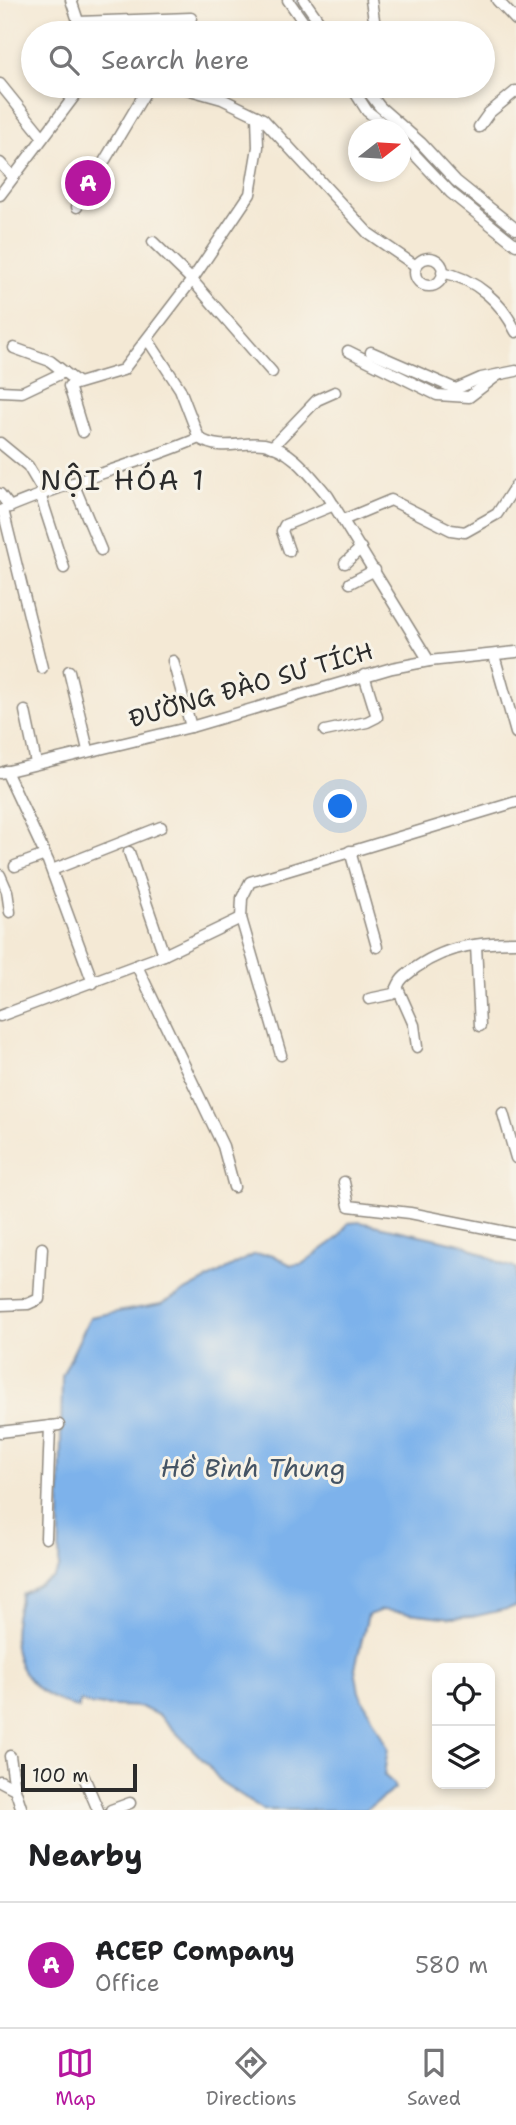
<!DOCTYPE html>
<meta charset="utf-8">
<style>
:root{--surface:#fff;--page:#f2f2f2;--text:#202124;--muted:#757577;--line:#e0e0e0;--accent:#b5179e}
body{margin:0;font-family:"Shantell Sans",sans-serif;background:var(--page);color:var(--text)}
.controls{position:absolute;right:21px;bottom:21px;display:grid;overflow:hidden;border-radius:14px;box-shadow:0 4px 10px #0003}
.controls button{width:63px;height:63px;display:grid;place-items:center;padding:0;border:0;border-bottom:2px solid var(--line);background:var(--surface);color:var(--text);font:35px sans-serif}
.compass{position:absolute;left:348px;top:119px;width:63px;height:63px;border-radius:50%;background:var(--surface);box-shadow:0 4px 10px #0003;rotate:73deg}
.scale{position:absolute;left:21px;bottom:18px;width:116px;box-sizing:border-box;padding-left:7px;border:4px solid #2b2b2b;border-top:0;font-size:19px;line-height:24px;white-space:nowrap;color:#2b2b2b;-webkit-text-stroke:5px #f7f3e8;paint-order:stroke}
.you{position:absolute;left:341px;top:807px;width:24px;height:24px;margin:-18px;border:5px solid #fff;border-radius:50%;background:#1a73e8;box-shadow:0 0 0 10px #1a73e833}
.badge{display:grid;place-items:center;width:46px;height:46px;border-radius:50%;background:var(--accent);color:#fff;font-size:23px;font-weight:700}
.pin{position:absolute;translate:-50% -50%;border:4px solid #fff;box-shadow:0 2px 7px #0006}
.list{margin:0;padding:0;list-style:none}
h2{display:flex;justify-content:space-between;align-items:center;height:91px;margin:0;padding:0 28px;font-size:30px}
h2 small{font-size:23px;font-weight:400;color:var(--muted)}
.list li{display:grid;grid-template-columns:46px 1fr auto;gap:21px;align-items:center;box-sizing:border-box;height:126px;padding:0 28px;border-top:2px solid var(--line)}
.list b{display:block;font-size:26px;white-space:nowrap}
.list p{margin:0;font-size:23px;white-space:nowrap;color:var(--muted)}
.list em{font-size:23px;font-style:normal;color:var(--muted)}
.icon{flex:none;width:38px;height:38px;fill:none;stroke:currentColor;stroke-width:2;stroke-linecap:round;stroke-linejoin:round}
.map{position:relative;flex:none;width:516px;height:1810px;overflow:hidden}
.search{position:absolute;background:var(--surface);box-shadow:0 4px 10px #0003;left:21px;right:21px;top:21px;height:77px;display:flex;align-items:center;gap:18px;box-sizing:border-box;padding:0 24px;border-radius:38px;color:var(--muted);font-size:26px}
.sheet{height:217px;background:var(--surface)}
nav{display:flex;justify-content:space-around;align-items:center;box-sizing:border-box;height:98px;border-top:2px solid var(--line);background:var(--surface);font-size:19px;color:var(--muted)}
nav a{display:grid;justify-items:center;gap:4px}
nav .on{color:var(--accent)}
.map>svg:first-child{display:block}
.water{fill:#7db2eb;stroke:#546e8b;stroke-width:2}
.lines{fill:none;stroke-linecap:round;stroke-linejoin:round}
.stream{stroke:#7db2eb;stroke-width:2.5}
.minor-casing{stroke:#908a80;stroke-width:13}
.minor{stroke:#fff;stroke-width:10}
.labels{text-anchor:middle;stroke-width:6;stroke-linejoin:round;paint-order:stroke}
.street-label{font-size:24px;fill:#2b2b2b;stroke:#f7f3e8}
.water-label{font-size:26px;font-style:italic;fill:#445465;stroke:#f7f3e8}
.quarter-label{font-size:28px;letter-spacing:2px;fill:#2b2b2b;stroke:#f7f3e8}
</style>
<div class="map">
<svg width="516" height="1810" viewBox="0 0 516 1810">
<rect width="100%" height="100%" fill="#f7f3e8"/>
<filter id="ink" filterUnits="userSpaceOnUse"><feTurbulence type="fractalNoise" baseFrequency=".0143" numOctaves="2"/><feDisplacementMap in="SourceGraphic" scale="14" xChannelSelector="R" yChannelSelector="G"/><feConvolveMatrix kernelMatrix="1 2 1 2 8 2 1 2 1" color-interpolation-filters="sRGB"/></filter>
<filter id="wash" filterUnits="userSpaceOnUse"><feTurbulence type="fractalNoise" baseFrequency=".00686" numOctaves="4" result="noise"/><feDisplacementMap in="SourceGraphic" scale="28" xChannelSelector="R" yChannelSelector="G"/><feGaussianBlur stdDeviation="1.57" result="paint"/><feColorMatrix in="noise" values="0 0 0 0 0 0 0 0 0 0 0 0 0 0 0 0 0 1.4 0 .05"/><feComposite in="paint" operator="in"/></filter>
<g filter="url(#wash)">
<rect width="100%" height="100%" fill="#f4e9d5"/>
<path class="water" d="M360,1222L465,1245L504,1265L516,1268V1607L472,1617L452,1618L382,1610L368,1615L355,1668L359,1692L388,1748L384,1775L393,1783L395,1789L365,1810H264L221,1782L206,1763L160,1716L141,1707L91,1705L80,1701L78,1708C18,1691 3,1650 22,1594L53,1578L59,1569L62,1376L90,1317L161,1304L253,1255L271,1254L291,1265L302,1264L339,1237L348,1223Z"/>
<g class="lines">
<g class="stream">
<polyline points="296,0 318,33"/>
<polyline points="430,163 454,187 516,238"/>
</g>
</g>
</g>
<g filter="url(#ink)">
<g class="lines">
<defs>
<g id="minor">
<polyline points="71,0 82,33"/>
<polyline points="288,0 311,33"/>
<polyline points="304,0 327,33"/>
<polyline points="371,0 376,33"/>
<polyline points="497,0 516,20"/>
<polyline points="78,22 191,18"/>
<polyline points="0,84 42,136"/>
<polyline points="176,86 222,99 263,119 368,233 416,266"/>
<polyline points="351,86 367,111 391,130"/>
<polyline points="364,86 380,107 421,143 456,181 516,229"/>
<polyline points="479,127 489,113 516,91"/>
<polyline points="400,139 451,193 516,245"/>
<polyline points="0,163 13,177"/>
<polyline points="0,195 82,86"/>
<polyline points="77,207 149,86"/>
<polyline points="153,242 192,280 272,372"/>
<circle cx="429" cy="272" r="14"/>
<path d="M442,272C476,279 502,302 516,332"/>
<polyline points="14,348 50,361 77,382"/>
<polyline points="348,351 437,395 469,397 498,375"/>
<polyline points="371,352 456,389 481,378 516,371"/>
<polyline points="0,391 22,392 64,372"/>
<polyline points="83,432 69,386 123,370 192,280 250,194 258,147 257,116"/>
<path d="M199,438C220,452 241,441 264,444C292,449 310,475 328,496L429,661"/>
<polyline points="0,443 28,466 44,493"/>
<polyline points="272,447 317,400 335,392"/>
<polyline points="73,483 101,550"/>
<polyline points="0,494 10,507"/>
<polyline points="40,494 64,568"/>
<polyline points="3,510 42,668"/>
<path d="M0,511C65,482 134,466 199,438L180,389L148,340"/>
<polyline points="343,520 391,500 451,530 465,532 497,514 516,485"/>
<polyline points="289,551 282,531 285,525 334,505"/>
<polyline points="345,563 361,548"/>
<polyline points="350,583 375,570"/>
<polyline points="494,655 516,733"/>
<polyline points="173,661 191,727"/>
<polyline points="69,671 88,750"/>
<polyline points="25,711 36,763"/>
<polyline points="325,731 367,722 377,717 364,675"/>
<polyline points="6,771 48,861 93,983"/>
<polyline points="0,773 191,727 392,668 429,661 516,652"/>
<polyline points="350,851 377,947"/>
<polyline points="129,852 164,955"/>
<polyline points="15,866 45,855"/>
<polyline points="52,870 161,827"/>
<polyline points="0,875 7,891 10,912"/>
<polyline points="476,945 480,1026"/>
<polyline points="137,966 223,1146 234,1187"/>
<polyline points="398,989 414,1025 417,1047"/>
<path d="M369,999L393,994C398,989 398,982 404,977C437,948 473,942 516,942"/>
<polyline points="0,1016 164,955 241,918"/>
<polyline points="281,1055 241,918 242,898 250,882 516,802"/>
<polyline points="503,1113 516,1158"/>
<polyline points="344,1182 349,1206 410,1213 516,1234"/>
<polyline points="0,1305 28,1304 39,1299 42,1248"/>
<polyline points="0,1432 59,1425"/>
<polyline points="46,1538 50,1426"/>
<polyline points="10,1756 15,1789"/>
<polyline points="84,1777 98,1810"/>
<polyline points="0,1781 15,1789 22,1810"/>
<polyline points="111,1810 130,1803"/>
</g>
</defs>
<use href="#minor" class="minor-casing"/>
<use href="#minor" class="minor"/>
</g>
</g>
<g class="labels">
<g class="street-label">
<text transform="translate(251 685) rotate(-16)" y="8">ĐƯỜNG ĐÀO SƯ TÍCH</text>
</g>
<g class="water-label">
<text x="253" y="1477">Hồ Bình Thung</text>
</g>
<g class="quarter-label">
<text x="123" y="490">NỘI HÓA 1</text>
</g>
</g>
</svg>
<div class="controls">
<button><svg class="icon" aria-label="locate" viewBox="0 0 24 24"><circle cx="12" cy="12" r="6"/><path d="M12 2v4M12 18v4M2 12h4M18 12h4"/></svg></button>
<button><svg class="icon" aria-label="layers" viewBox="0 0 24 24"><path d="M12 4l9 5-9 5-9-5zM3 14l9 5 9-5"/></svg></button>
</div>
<svg class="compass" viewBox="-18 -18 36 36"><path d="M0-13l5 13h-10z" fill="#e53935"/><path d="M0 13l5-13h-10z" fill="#757577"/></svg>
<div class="scale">100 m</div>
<div class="you"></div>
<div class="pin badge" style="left:88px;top:183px">A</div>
<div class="search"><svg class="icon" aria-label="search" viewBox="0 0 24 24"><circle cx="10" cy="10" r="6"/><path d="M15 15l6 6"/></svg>Search here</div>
</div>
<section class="sheet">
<h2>Nearby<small></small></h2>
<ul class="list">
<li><span class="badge">A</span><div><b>ACEP Company</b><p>Office</p></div><em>580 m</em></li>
</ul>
</section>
<nav>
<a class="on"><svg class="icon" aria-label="map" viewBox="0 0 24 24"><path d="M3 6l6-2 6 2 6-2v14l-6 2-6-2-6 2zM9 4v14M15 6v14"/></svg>Map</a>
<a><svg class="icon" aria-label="directions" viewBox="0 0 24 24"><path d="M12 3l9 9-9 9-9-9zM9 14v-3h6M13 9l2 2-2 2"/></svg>Directions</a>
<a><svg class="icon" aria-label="saved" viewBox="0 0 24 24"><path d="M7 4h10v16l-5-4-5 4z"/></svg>Saved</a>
</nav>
